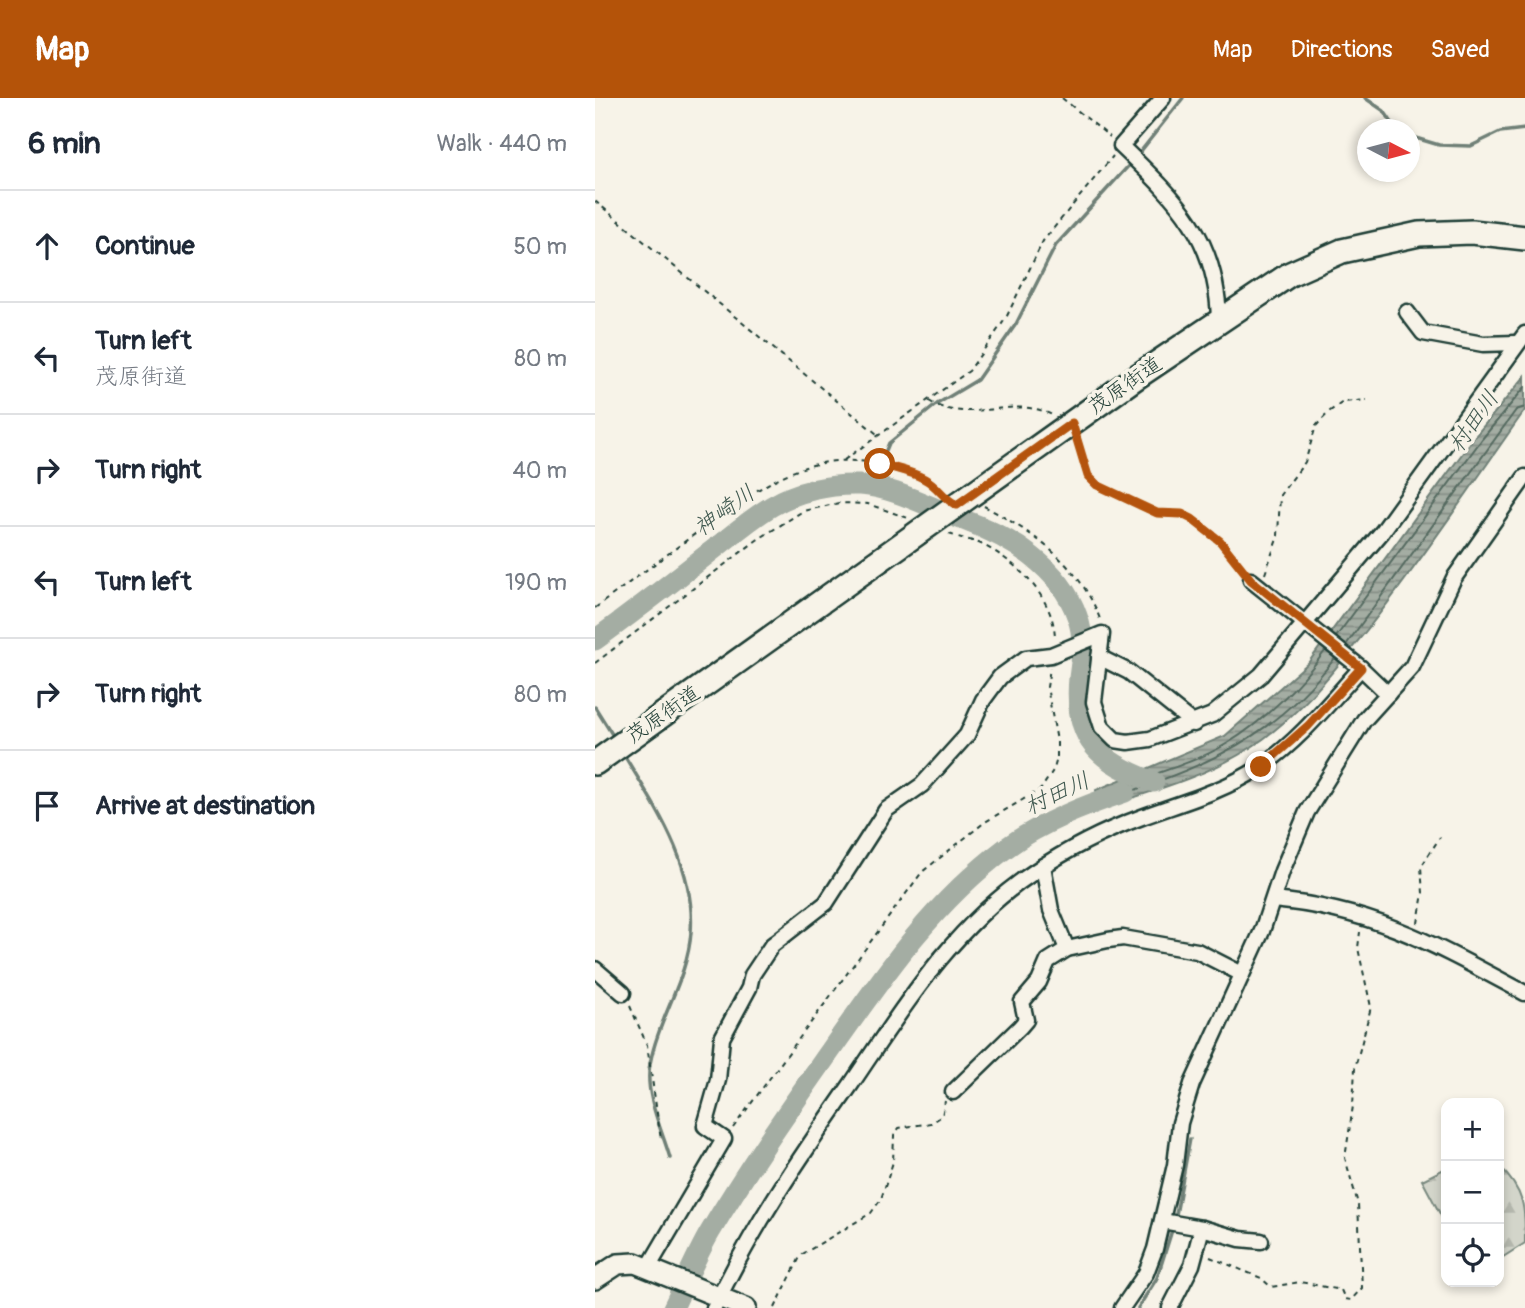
<!DOCTYPE html>
<meta charset="utf-8">
<style>
:root{--surface:#fff;--page:#f2f2f3;--text:#1f2937;--muted:#747a83;--line:#e0e1e3;--accent:#b45309}
body{margin:0;font-family:Pangolin,"Klee One",sans-serif;background:var(--page);color:var(--text)}
.controls{position:absolute;right:21px;bottom:21px;display:grid;overflow:hidden;border-radius:14px;box-shadow:0 4px 10px #0003}
.controls button{width:63px;height:63px;display:grid;place-items:center;padding:0;border:0;border-bottom:2px solid var(--line);background:var(--surface);color:var(--text);font:35px sans-serif}
.compass{position:absolute;left:762px;top:21px;width:63px;height:63px;border-radius:50%;background:var(--surface);box-shadow:0 4px 10px #0003;rotate:96deg}
.stop{position:absolute;width:21px;height:21px;margin:-16px;border:5px solid #b45309;border-radius:50%;background:#fff}
.stop.end{background:#b45309;border-color:#fff;box-shadow:0 2px 7px #0008}
.list{margin:0;padding:0;list-style:none}
h2{display:flex;justify-content:space-between;align-items:center;height:91px;margin:0;padding:0 28px;font-size:30px}
h2 small{font-size:23px;font-weight:400;color:var(--muted)}
.list li{display:grid;grid-template-columns:46px 1fr auto;gap:21px;align-items:center;box-sizing:border-box;height:112px;padding:0 28px;border-top:2px solid var(--line)}
.list b{display:block;font-size:26px;white-space:nowrap}
.list p{margin:0;font-size:23px;white-space:nowrap;color:var(--muted)}
.list em{font-size:23px;font-style:normal;color:var(--muted)}
.icon{flex:none;width:38px;height:38px;fill:none;stroke:currentColor;stroke-width:2;stroke-linecap:round;stroke-linejoin:round}
.map{position:relative;flex:none;width:930px;height:1210px;overflow:hidden}
header{display:flex;align-items:center;gap:42px;box-sizing:border-box;height:98px;padding:0 35px;background:var(--accent);color:#fff}
header strong{font-size:33px}
nav{display:flex;gap:38px;margin-inline-start:auto;font-size:24px}
main{display:flex}
aside{flex:1;background:var(--surface)}
.map>svg:first-child{display:block}
.forest{fill:url(#forest-firs);stroke:#79897f;stroke-width:2}
.water{fill:url(#water-rules);stroke:#6f8077;stroke-width:2}
.lines{fill:none;stroke-linecap:round;stroke-linejoin:round}
.shore{stroke:#546a60;stroke-width:2}
.stream{stroke:#6f8077;stroke-width:3.5}
.river{stroke:#a4ada3;stroke-width:21}
.street-casing{stroke:#1f3d34;stroke-width:19}
.secondary-casing{stroke:#1f3d34;stroke-width:24}
.primary-casing{stroke:#1f3d34;stroke-width:28}
.path{stroke:#1f3d34;stroke-width:2;stroke-dasharray:5 5;stroke-linecap:butt}
.street{stroke:#f7f3e8;stroke-width:14}
.secondary{stroke:#f7f3e8;stroke-width:19}
.primary{stroke:#f7f3e8;stroke-width:23}
.route{stroke:#b45309;stroke-width:9}
.labels{text-anchor:middle;stroke-width:7;stroke-linejoin:round;paint-order:stroke}
.street-label{font-size:21px;fill:#1f3d34;stroke:#f7f3e8}
.water-label{font-size:23px;font-style:italic;fill:#405950;stroke:#f7f3e8}
</style>
<header>
<strong>Map</strong>
<nav><a>Map</a><a>Directions</a><a>Saved</a></nav>
</header>
<main>
<aside>
<h2>6 min<small>Walk · 440 m</small></h2>
<ul class="list">
<li><svg class="icon" aria-label="ahead" viewBox="0 0 24 24"><path d="M12 20V5M6 11l6-6 6 6"/></svg><div><b>Continue</b></div><em>50 m</em></li>
<li><svg class="icon" aria-label="left" viewBox="0 0 24 24"><path d="M17 20v-9H6M10 6l-5 5 5 5"/></svg><div><b>Turn left</b><p>茂原街道</p></div><em>80 m</em></li>
<li><svg class="icon" aria-label="right" viewBox="0 0 24 24"><path d="M7 20v-9h11M14 6l5 5-5 5"/></svg><div><b>Turn right</b></div><em>40 m</em></li>
<li><svg class="icon" aria-label="left" viewBox="0 0 24 24"><path d="M17 20v-9H6M10 6l-5 5 5 5"/></svg><div><b>Turn left</b></div><em>190 m</em></li>
<li><svg class="icon" aria-label="right" viewBox="0 0 24 24"><path d="M7 20v-9h11M14 6l5 5-5 5"/></svg><div><b>Turn right</b></div><em>80 m</em></li>
<li><svg class="icon" aria-label="arrive" viewBox="0 0 24 24"><path d="M6 21V4h12l-3 4 3 4H6"/></svg><div><b>Arrive at destination</b></div></li>
</ul>
</aside>
<div class="map">
<svg width="930" height="1210" viewBox="0 0 930 1210">
<defs>
<pattern id="forest-firs" width="22" height="20" patternUnits="userSpaceOnUse" patternTransform="scale(1.75)"><rect width="22" height="20" fill="#d3d5ca"/><path d="M5 1l3.5 6h-7zM16 11l3.5 6h-7z" fill="#b5b8ae"/></pattern>
<pattern id="water-rules" width="6" height="5" patternUnits="userSpaceOnUse" patternTransform="scale(1.75)"><rect width="6" height="5" fill="#a4ada3"/><path d="M0 2.5h6" fill="none" stroke="#858e86"/></pattern>
</defs>
<rect width="100%" height="100%" fill="#f7f3e8"/>
<filter id="ink" filterUnits="userSpaceOnUse"><feTurbulence type="fractalNoise" baseFrequency=".0143" numOctaves="2"/><feDisplacementMap in="SourceGraphic" scale="14" xChannelSelector="R" yChannelSelector="G"/><feConvolveMatrix kernelMatrix="1 2 1 2 8 2 1 2 1" color-interpolation-filters="sRGB"/></filter>
<g filter="url(#ink)">
<g class="forest">
<path d="M904,1068C930,1094 930,1109 930,1145L905,1161Z"/>
<polygon points="851,1070 851,1127 827,1082"/>
</g>
<path class="water" d="M930,278V312C879,384 830,458 775,528C738,574 703,620 652,652C607,680 554,694 504,711L501,692L630,638L713,565L881,337Z"/>
<g class="lines">
<g class="shore">
<polyline points="741,539 887,341 930,289"/>
<polyline points="751,547 921,312 930,309"/>
<path d="M730,553C706,586 669,623 633,645C599,666 556,676 518,691L514,697C526,700 543,690 555,686C633,659 689,626 740,560"/>
</g>
<g class="stream">
<polyline points="770,0 789,13 802,32"/>
<polyline points="814,38 844,47 876,48 905,34 930,31"/>
<polyline points="542,58 588,0"/>
<polyline points="276,389 294,345 342,306 382,282 421,226 461,147 537,64"/>
<polyline points="0,609 20,641"/>
<path d="M29,657C61,710 101,768 96,834C93,880 63,921 55,966C49,996 67,1032 75,1060"/>
<polyline points="580,1122 595,1041"/>
<polyline points="543,1210 562,1180 578,1129"/>
</g>
<g class="river">
<path d="M0,542C39,514 76,485 114,455C135,439 155,421 177,408C202,393 235,386 264,387C300,389 335,410 369,422C415,439 465,469 482,518C490,539 487,559 484,580C478,643 505,664 559,684"/>
<path d="M78,1210C90,1185 101,1158 115,1134C152,1071 196,1009 238,949C290,875 338,805 411,750C447,724 489,708 530,694"/>
</g>
<defs>
<g id="street">
<path d="M568,0L526,48C582,102 622,139 624,222"/>
<polyline points="812,214 828,235 888,246 921,245"/>
<polyline points="656,482 766,570 793,596"/>
<polyline points="504,559 534,574 599,626"/>
<polyline points="448,768 456,812 472,851"/>
<path d="M678,802C779,811 842,848 930,895"/>
<polyline points="0,871 28,895"/>
<polyline points="358,994 425,929 431,922 427,904 444,884 453,863 472,851 513,842 528,840 602,853 647,876"/>
<polyline points="567,1123 607,1130 597,1167 575,1210"/>
<polyline points="607,1130 645,1141 666,1143"/>
<polyline points="53,1170 129,1041 110,1028 123,982 127,940 154,890 157,877 177,847 231,805 291,712 327,687 372,637 388,602 405,579 431,560 456,557 507,536 499,604 507,629 520,642 533,644 555,641 617,617 666,577 787,434 930,236"/>
<path d="M119,1210C157,1129 206,1058 257,985C309,908 360,826 439,774C473,751 509,733 547,719C588,704 627,694 664,670C703,644 735,604 766,570"/>
<polyline points="527,1210 551,1175 560,1151 580,1067 585,1025 597,986 667,833 687,773 712,714 769,622 817,569 859,480 930,379"/>
</g>
<polyline id="secondary" points="0,1181 23,1166 40,1165 151,1210"/>
<polyline id="primary" points="0,665 540,280 695,176 747,153 824,136 877,134 930,140"/>
</defs>
<use href="#street" class="street-casing"/>
<use href="#secondary" class="secondary-casing"/>
<use href="#primary" class="primary-casing"/>
<g class="path">
<polyline points="467,0 515,39"/>
<polyline points="0,103 282,336"/>
<path d="M334,303C373,328 418,296 457,317"/>
<polyline points="482,343 493,378 502,387 562,415 587,416 597,421 625,443 648,472"/>
<polyline points="249,362 374,273 411,220 448,143 518,58"/>
<path d="M389,408C439,435 487,468 506,524"/>
<path d="M354,436C365,440 376,442 386,446C420,462 460,500 460,541"/>
<polyline points="670,476 683,438 685,397 710,364 721,328 735,313 748,304 772,302"/>
<path d="M0,510C35,484 69,459 104,433C167,388 216,345 299,370C316,375 334,381 345,395"/>
<polyline points="0,565 162,442 208,413 244,405 273,406 313,420"/>
<polyline points="823,825 828,795 826,769 845,739"/>
<polyline points="35,908 52,947 66,1042"/>
<polyline points="138,1030 327,774 390,724 446,691 459,671 462,660 462,643 452,589 455,570"/>
<polyline points="615,1159 666,1180 676,1189 705,1184 746,1192 750,1201 756,1202 767,1190 763,1106 750,1060 758,1008 760,970 776,909 763,850 765,834"/>
<polyline points="180,1210 206,1157 276,1115 286,1101 298,1064 299,1038 304,1030 336,1025 347,1018 350,1003"/>
</g>
<use href="#street" class="street"/>
<use href="#secondary" class="secondary"/>
<use href="#primary" class="primary"/>
</g>
</g>
<g class="lines" filter="url(#ink)">
<path class="route" d="M285,366C302,371 324,375 337,386C347,394 350,402 362,407L477,325L493,378L502,387L562,415L587,416L597,421L625,443L656,482L766,570L713,628L666,669"/>
</g>
<g class="labels">
<g class="street-label">
<text transform="translate(530 287) rotate(-35)" y="7">茂原街道</text>
<text transform="translate(68 616) rotate(-35)" y="7">茂原街道</text>
</g>
<g class="water-label">
<text transform="translate(878 323) rotate(-55)" y="8">村田川</text>
<text transform="translate(129 412) rotate(-36)" y="8">神崎川</text>
<text transform="translate(462 695) rotate(-25)" y="8">村田川</text>
</g>
</g>
</svg>
<div class="controls">
<button>+</button>
<button>−</button>
<button><svg class="icon" aria-label="locate" viewBox="0 0 24 24"><circle cx="12" cy="12" r="6"/><path d="M12 2v4M12 18v4M2 12h4M18 12h4"/></svg></button>
</div>
<svg class="compass" viewBox="-18 -18 36 36"><path d="M0-13l5 13h-10z" fill="#e53935"/><path d="M0 13l5-13h-10z" fill="#747a83"/></svg>
<div class="stop" style="left:285px;top:366px"></div>
<div class="stop end" style="left:666px;top:669px"></div>
</div>
</main>
